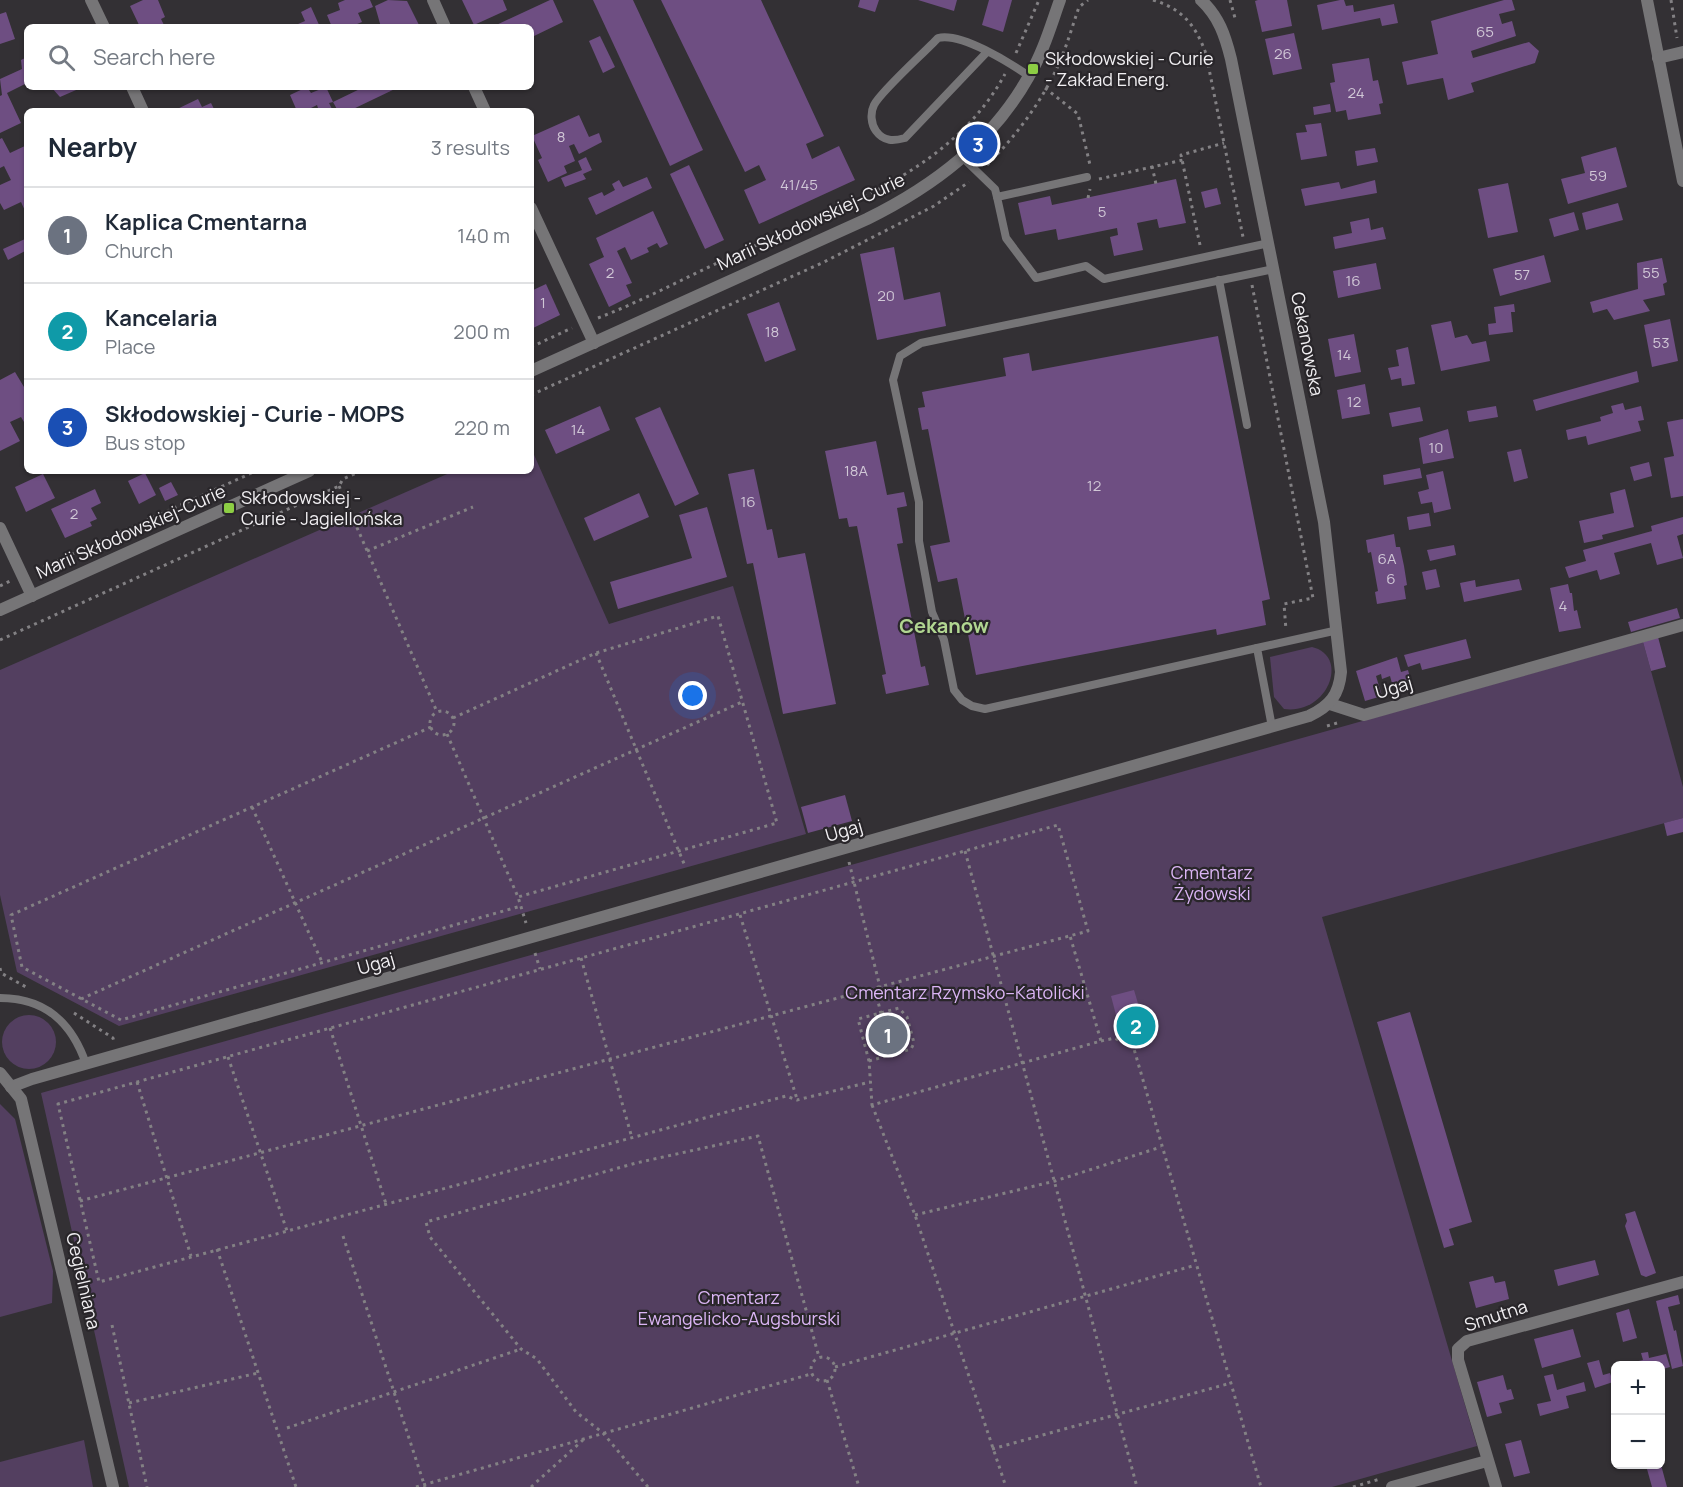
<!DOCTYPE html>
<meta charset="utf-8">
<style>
:root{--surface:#fff;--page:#f2f2f3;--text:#1f2937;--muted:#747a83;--line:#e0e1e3;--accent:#50733d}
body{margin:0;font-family:Manrope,sans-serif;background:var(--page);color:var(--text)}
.controls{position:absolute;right:18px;bottom:18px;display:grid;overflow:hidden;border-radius:9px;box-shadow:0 2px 4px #0004}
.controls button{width:54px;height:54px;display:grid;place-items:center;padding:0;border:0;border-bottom:2px solid var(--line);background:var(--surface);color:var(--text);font:30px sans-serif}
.you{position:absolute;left:693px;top:696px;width:21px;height:21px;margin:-15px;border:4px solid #fff;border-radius:50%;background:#1a73e8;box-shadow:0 0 0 9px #1a73e833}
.badge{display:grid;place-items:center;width:39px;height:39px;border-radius:50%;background:var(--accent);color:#fff;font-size:20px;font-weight:700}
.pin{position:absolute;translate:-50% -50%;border:3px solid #fff;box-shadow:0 2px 6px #0006}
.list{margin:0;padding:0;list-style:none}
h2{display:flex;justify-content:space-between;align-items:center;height:78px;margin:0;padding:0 24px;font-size:26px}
h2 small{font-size:20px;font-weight:400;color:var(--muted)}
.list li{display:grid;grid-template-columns:39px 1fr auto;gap:18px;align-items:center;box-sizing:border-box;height:96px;padding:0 24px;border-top:2px solid var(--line)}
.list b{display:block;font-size:22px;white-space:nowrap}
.list p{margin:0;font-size:20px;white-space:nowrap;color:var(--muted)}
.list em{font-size:20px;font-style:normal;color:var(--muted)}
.icon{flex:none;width:33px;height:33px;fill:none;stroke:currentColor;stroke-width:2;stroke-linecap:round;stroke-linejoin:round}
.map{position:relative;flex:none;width:1683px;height:1487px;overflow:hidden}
.search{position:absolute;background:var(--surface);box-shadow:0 2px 4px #0004;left:24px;top:24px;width:510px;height:66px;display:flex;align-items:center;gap:15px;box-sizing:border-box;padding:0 21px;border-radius:9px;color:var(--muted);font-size:22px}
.panel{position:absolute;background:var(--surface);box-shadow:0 2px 4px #0004;left:24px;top:108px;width:510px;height:366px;border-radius:9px}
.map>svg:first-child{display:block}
.green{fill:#533f60}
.building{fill:#6e4e82}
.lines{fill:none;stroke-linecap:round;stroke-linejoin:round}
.path{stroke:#838184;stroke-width:3;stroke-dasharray:3 4.5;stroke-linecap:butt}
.service{stroke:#767577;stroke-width:8}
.pedestrian{stroke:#767577;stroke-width:12}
.minor{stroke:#767577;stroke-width:12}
.tertiary{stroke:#767577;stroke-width:12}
.poi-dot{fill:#8dce44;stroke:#29262a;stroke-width:2}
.labels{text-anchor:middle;stroke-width:4.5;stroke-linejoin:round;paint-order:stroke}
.number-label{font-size:15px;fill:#d0c7d6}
.poi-label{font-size:18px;fill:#f1eff2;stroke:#29262a;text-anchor:start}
.street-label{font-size:18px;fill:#f1eff2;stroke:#29262a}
.park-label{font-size:18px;fill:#dbb5f5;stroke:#29262a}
.neighbourhood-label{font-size:20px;font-weight:bold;fill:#b1d691;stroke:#29262a}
</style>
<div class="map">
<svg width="1683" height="1487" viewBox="0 0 1683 1487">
<rect width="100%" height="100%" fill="#333034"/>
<g class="green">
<polygon points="531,448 609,624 733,586 806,834 119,1026 17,972 0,895 0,670 454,471 531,471"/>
<polygon points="1643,642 1683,787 1683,818 1322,917 1477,1446 1332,1487 129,1487 41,1093"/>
<path d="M1312,647C1350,656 1328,715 1284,709L1274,697L1270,657Z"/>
<circle cx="29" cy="1042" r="27"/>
<polygon points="0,1104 15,1119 53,1271 52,1303 0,1317"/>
<polygon points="84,1440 93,1487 0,1487 0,1462"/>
</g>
<g class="building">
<polygon points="143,0 158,0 165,17 161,19 164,25 140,27 130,6"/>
<polygon points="345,0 370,0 373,7 358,13 362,22 350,27 332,27 327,15 340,10 338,3"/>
<polygon points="388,0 407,1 420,27 381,27 375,6"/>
<polygon points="462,0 503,0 507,10 474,25"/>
<polygon points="550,0 553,0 563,22 532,37 531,27 526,24 520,27 492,27"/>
<polygon points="593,0 633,0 703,150 670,166"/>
<polygon points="661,0 761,0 824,136 806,144 812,159 839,146 855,180 759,224 744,190 766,180 759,165 745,172"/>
<polygon points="860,0 879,0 875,12 858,7"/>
<polygon points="918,0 957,0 954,11"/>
<polygon points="989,0 1012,0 1003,32 982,25"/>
<polygon points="1258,0 1287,0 1292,26 1262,32 1255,1"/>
<polygon points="1340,0 1344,0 1346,6 1353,5 1354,12 1394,4 1398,23 1382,26 1380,18 1322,30 1317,5"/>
<polygon points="1504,0 1512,0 1515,10 1499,14 1502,24 1512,21 1516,36 1471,51 1473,58 1529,42 1539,51 1535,63 1471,83 1474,92 1448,100 1443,78 1407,85 1402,62 1438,54 1431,21"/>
<polygon points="311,7 320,27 291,27 305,21 301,12"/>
<polygon points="6,12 15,39 0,44 0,14"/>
<polygon points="1294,33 1302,69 1273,75 1265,39"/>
<polygon points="600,36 615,67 603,73 589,41"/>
<polygon points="27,57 27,83 7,93 21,123 0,133 0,96 2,95 0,79 22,69 21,60"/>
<polygon points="1369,58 1373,81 1378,80 1383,103 1379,104 1381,114 1348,120 1346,110 1336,112 1330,83 1335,82 1332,64"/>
<polygon points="51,87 83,87 60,97"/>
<polygon points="307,87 311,93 326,87 333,102 364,87 399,87 349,111 338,111 333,102 329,103 333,111 319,111 317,105 305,111 297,111 290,95"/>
<polygon points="198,99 202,107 211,103 215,111 173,111"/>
<polygon points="1330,104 1331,112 1314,115 1313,107"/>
<polygon points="579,115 589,137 599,133 602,142 579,154 574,144 569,146 575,161 564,166 567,173 548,182 538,160 542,158 532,136"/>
<polygon points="1321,123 1327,156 1301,160 1296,133 1307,132 1305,125"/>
<polygon points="2,138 10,153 27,145 27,215 21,202 4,210 0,203 0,185 11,180 4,166 0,168 0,139"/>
<polygon points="1616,147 1627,187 1568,204 1561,179 1585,173 1581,157"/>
<polygon points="1375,148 1378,162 1357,166 1355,151"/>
<polygon points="586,157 592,170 583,174 586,179 565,187 561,178 582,170 578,161"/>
<polygon points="689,165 724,240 705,249 670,174"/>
<polygon points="647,177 652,188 596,215 588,198 602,192 604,196 615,190 612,184 619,180 623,187"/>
<polygon points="1176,179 1186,223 1159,228 1157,219 1137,223 1143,250 1114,256 1110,237 1118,235 1117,228 1058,240 1056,229 1025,235 1018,203 1050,196 1052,205"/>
<polygon points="1375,180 1377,193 1305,206 1301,189 1339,182 1341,189"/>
<polygon points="1508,183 1518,232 1488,238 1478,189"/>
<polygon points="1217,188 1221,204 1205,208 1201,192"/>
<polygon points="1618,203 1623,220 1586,230 1582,213"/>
<polygon points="653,211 668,244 660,248 657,243 647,248 649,252 631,260 625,247 617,251 632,283 626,285 631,296 609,307 589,264 604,257 596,238"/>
<polygon points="1574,212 1579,230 1554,237 1549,219"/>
<polygon points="1369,218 1371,230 1383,227 1386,239 1335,249 1333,237 1352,233 1350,222"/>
<polygon points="25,239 27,250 8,260 3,249"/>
<polygon points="894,247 904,300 940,292 946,326 877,340 860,254"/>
<polygon points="1544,255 1551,282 1500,296 1493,269"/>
<polygon points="1662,258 1667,282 1663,284 1665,295 1643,300 1650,311 1614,320 1607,309 1593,313 1590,302 1638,289 1637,263"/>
<polygon points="1376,263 1381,289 1338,298 1333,271"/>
<polygon points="546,284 560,315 531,329 531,291"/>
<polygon points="779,302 796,350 765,362 747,314"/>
<polygon points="1514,304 1515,312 1511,312 1513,332 1489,335 1488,324 1496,323 1494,307"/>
<polygon points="1670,319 1678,361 1652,367 1644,325"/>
<polygon points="1451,321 1455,338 1467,335 1472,344 1486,341 1490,361 1441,371 1431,325"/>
<polygon points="1354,334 1361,372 1335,377 1328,339"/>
<polygon points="1218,336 1270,599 1262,601 1266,625 1217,635 1216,629 976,675 957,578 938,582 930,546 950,542 928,429 922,430 918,408 925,407 922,392 1006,376 1003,358 1029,353 1032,371"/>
<polygon points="1408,347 1415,384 1402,386 1401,378 1391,380 1388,368 1399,366 1396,350"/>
<polygon points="1637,371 1639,382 1536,411 1533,400"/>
<polygon points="15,372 27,392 27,421 24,422 21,417 10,422 20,441 0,451 0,380"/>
<polygon points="1365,384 1370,414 1342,419 1337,390"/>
<polygon points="1623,403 1625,410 1641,406 1644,420 1638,421 1641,431 1588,445 1586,436 1568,440 1566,430 1601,421 1600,417 1613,413 1611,406"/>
<polygon points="600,406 610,430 556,454 545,430"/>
<polygon points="1496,406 1498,417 1469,422 1467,411"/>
<polygon points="660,407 699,494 675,506 635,418"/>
<polygon points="1420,407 1423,421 1392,427 1389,413"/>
<polygon points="1683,419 1683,496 1671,498 1664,458 1674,456 1667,422"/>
<polygon points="1448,429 1454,458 1423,464 1419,438"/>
<polygon points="876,441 887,495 904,492 907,506 897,508 903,543 897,544 921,667 925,666 929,685 886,694 882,675 886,674 857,526 849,527 847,518 839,519 825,451"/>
<polygon points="1521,449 1528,478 1514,482 1507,452"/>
<polygon points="1649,462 1652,476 1634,481 1630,467"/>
<polygon points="1420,468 1422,478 1384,485 1383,475"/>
<polygon points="754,469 767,530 772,529 778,558 805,553 836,704 783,714 753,563 747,564 728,474"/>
<polygon points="1443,471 1451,509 1434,513 1432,502 1421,504 1418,492 1429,489 1426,475"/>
<polygon points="145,473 156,495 139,504 128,481"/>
<polygon points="43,474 55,498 26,512 15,487"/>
<polygon points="171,482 178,495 165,501 159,488"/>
<polygon points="95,489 101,503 91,508 97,519 90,522 92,526 65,538 51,509"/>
<polygon points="1625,489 1634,527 1602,535 1603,539 1584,543 1579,521 1614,513 1610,493"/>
<polygon points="639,493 649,517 594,541 584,518"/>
<polygon points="707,507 727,577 618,609 610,582 692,558 679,515"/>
<polygon points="1429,513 1431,526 1409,530 1407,517"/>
<polygon points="1683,517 1683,534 1677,536 1683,558 1657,565 1651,543 1614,553 1620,574 1600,580 1597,570 1569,578 1565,567 1586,561 1583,550 1652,531 1651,526"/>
<polygon points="1394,534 1396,547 1400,547 1404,566 1407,585 1404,586 1406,599 1377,604 1375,592 1378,591 1371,552 1368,553 1366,540"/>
<polygon points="1454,545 1456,555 1430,561 1427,550"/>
<polygon points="1436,569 1440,587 1426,590 1422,572"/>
<polygon points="1519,579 1522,590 1464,602 1460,583 1475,580 1476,587"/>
<polygon points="1568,584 1570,593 1572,593 1574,611 1577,610 1581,628 1559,632 1550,588"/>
<polygon points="1677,608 1680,618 1631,632 1628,622"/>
<polygon points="1658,637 1666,667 1651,671 1643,642"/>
<polygon points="1466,639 1471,658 1422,670 1420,663 1408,667 1404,655"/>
<polygon points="1397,657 1401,672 1408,670 1411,681 1393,687 1390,676 1382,679 1381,674 1376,676 1382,696 1365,701 1356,671"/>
<polygon points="845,795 852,821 808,833 801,807"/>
<polygon points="1683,818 1683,832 1667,836 1664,823"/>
<polygon points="1134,990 1148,1037 1133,1041 1125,1013 1116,1015 1111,996"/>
<polygon points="1410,1012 1472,1222 1449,1229 1454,1245 1444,1248 1377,1022"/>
<polygon points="902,1017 909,1043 875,1055 867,1027"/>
<polygon points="1635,1211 1656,1273 1646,1277 1641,1275 1625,1226 1627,1221 1625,1214"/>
<polygon points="1595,1260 1599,1275 1558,1286 1554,1270"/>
<polygon points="1493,1276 1495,1283 1505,1281 1509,1299 1476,1308 1469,1282"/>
<polygon points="1678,1295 1680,1304 1668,1307 1674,1331 1676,1330 1683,1366 1672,1369 1656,1301"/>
<polygon points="1629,1309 1637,1338 1623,1342 1616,1313"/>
<polygon points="1573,1329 1581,1357 1542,1368 1534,1339"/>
<polygon points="1648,1352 1649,1358 1666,1354 1670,1367 1660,1370 1660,1365 1635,1365 1634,1362 1643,1360 1641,1353"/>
<polygon points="1599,1360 1603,1375 1610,1373 1613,1382 1595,1388 1587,1363"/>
<polygon points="1553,1374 1557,1390 1584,1382 1586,1391 1566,1396 1569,1408 1540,1416 1537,1404 1551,1401 1544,1376"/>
<polygon points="1503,1375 1507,1390 1511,1389 1514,1399 1499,1403 1502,1413 1487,1417 1477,1382"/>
<polygon points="1521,1440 1530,1473 1514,1477 1505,1444"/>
<polygon points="1661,1465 1667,1487 1652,1487 1647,1469"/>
</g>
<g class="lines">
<g class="path">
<path d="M1153,0C1183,9 1196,26 1206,54L1243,237"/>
<polyline points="1230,0 1235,18"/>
<polyline points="1671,0 1677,38"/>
<polyline points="1016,53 1039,0"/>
<polyline points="1045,88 1078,114 1090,165"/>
<path d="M987,165C1015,137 1040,104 1057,68C1066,49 1072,27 1079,7L1088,0"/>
<polyline points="1152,166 1156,184"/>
<polyline points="1099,179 1183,160"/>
<polyline points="1088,198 1090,189"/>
<polyline points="1200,245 1181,155 1224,143"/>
<polyline points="1252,285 1313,598 1284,604 1286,630"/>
<path d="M598,318C647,299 694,273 743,251C839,207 951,173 1005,74"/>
<polyline points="531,347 572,328"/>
<polyline points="531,395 824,262 934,206 969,182"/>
<polyline points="339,486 437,712"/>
<polyline points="367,551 473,507"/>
<polyline points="37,570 256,471"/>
<polyline points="0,586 10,581"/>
<polyline points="0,640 339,486 343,479 361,471"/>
<polyline points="596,653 685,866"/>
<circle cx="442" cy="723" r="12"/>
<polyline points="453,718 596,653 718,616 777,823 518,897"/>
<polyline points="1327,726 1337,723"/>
<polyline points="431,727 11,915 22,967 121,1020 521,906"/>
<polyline points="447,734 518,897 526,923"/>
<polyline points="252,807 322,962"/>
<polyline points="965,851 1137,1487"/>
<polyline points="849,862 880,987"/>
<polyline points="740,915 797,1099"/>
<polyline points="535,953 540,969"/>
<polyline points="581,958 632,1138"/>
<polyline points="0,968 1,973 26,987"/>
<polyline points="875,989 883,1022"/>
<polyline points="81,999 742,702"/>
<polyline points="74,1013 113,1038 114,1042"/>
<polyline points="330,1028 386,1204"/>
<polyline points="1101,1041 1115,1038 1134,1049 1261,1487"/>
<polyline points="228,1057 287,1231"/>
<polyline points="869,1061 911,1049 914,1043 907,1017 899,1008 858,1019 869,1061 872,1105 1101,1041 1070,936"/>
<polyline points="137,1082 191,1256"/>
<polyline points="872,1105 915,1215 1006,1487"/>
<polyline points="80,1201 1088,931 1058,825 58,1104 99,1282 786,1096 797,1100 870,1082"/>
<polyline points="915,1215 1055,1181 1161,1147"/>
<polyline points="343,1236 425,1487"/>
<polyline points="217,1249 296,1487"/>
<polyline points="112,1325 147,1487"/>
<circle cx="823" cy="1369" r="12"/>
<polyline points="835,1367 1196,1265"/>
<polyline points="827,1380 859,1487"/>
<polyline points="129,1403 258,1373"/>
<polyline points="287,1428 521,1349"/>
<polyline points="992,1449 1231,1383"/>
<polyline points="416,1487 811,1374"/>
<polyline points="531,1487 583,1440"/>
<polyline points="648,1487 603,1433 576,1412 537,1359 521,1349 430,1237 426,1222 636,1163 758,1136 819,1357"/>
<polyline points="1353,1487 1380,1479"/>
</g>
<g class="service">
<path d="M986,53L905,138C894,141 884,142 876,131C871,124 870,113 874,105C881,91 925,52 938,38C961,32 1010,63 1029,76"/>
<polyline points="962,157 995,189 997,197"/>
<polyline points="1087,177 997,197 1006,238 1036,278 1086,266 1104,279 1269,243"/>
<polyline points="1219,280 1247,425"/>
<polyline points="1257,648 985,709 972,706 962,700 954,690 944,640 932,612 919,541 919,502 893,380 900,356 921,343 1274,269"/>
<polyline points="1272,727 1257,648 1338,630"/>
<path d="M0,998C46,998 72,1023 86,1064"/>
</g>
<polyline class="pedestrian" points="1330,704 1364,715 1683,625"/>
<g class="minor">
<polyline points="91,0 104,27"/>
<polyline points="433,0 445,27"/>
<polyline points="132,87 143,111"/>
<polyline points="474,87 485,111"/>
<polyline points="531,208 594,343"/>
<path d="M531,371L867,219C934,186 992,142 1029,76C1043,53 1051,25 1060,0"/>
<polyline points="0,528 32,596"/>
<polyline points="0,610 309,471"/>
<polyline points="0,1073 21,1099 113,1487"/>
<path d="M11,1087L32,1079L1309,716C1330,706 1339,695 1341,672L1324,522L1231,59C1225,35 1219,17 1201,0"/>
<polyline points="1392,1487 1487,1461"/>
<polyline points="1496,1487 1458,1360 1458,1349 1467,1341 1683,1282"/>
</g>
<g class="tertiary">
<polyline points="1647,0 1683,181"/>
<polyline points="1658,58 1683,52"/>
</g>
</g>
<g class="poi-dot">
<rect x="1027" y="63" width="12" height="12" rx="3"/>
<rect x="223" y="502" width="12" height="12" rx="3"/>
</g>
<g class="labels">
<g class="number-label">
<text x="1485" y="37">65</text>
<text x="1283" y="59">26</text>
<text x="1356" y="98">24</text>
<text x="561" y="142">8</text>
<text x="1598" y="181">59</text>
<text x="799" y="190">41/45</text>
<text x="1102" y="217">5</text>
<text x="610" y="278">2</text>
<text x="1651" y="278">55</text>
<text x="1522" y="280">57</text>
<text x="1353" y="286">16</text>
<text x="886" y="301">20</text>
<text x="543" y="308">1</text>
<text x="772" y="337">18</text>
<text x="1661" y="348">53</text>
<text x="1344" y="360">14</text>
<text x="1354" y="407">12</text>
<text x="578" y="435">14</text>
<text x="1436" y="453">10</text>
<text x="856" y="476">18A</text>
<text x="1094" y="491">12</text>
<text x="748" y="507">16</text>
<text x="74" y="519">2</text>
<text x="1387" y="564">6A</text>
<text x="1391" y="584">6</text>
<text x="1563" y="611">4</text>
</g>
<g class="poi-label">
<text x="1045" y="65">Skłodowskiej - Curie<tspan x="1045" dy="21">- Zakład Energ.</tspan></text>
<text x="241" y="504">Skłodowskiej -<tspan x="241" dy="21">Curie - Jagiellońska</tspan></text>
</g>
<g class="street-label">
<text transform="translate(811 222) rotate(-25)" y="6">Marii Skłodowskiej-Curie</text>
<text transform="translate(1307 344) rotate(79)" y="6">Cekanowska</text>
<text transform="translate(131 532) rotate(-24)" y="6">Marii Skłodowskiej-Curie</text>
<text transform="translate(1394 688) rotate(-16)" y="6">Ugaj</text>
<text transform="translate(844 831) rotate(-16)" y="6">Ugaj</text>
<text transform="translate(376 964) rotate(-16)" y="6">Ugaj</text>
<text transform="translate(83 1281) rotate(77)" y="6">Cegielniana</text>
<text transform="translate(1496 1316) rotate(-18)" y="6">Smutna</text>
</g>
<g class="park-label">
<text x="1212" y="879">Cmentarz<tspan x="1212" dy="21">Żydowski</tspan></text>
<text x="965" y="999">Cmentarz Rzymsko–Katolicki</text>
<text x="739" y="1304">Cmentarz<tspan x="739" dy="21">Ewangelicko-Augsburski</tspan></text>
</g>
<g class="neighbourhood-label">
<text x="944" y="633">Cekanów</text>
</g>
</g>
</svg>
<div class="controls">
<button>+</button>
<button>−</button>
</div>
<div class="you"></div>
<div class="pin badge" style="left:888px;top:1035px;background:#6b7280">1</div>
<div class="pin badge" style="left:1136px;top:1026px;background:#0f9aa8">2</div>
<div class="pin badge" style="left:978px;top:144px;background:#1a4fb4">3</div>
<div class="search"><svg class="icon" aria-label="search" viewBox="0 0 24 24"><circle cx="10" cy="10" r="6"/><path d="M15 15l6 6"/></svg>Search here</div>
<section class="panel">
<h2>Nearby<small>3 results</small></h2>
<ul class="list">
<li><span class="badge" style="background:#6b7280">1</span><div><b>Kaplica Cmentarna</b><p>Church</p></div><em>140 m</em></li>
<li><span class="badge" style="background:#0f9aa8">2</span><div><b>Kancelaria</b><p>Place</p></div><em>200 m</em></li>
<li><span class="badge" style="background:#1a4fb4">3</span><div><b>Skłodowskiej - Curie - MOPS</b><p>Bus stop</p></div><em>220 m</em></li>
</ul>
</section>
</div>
